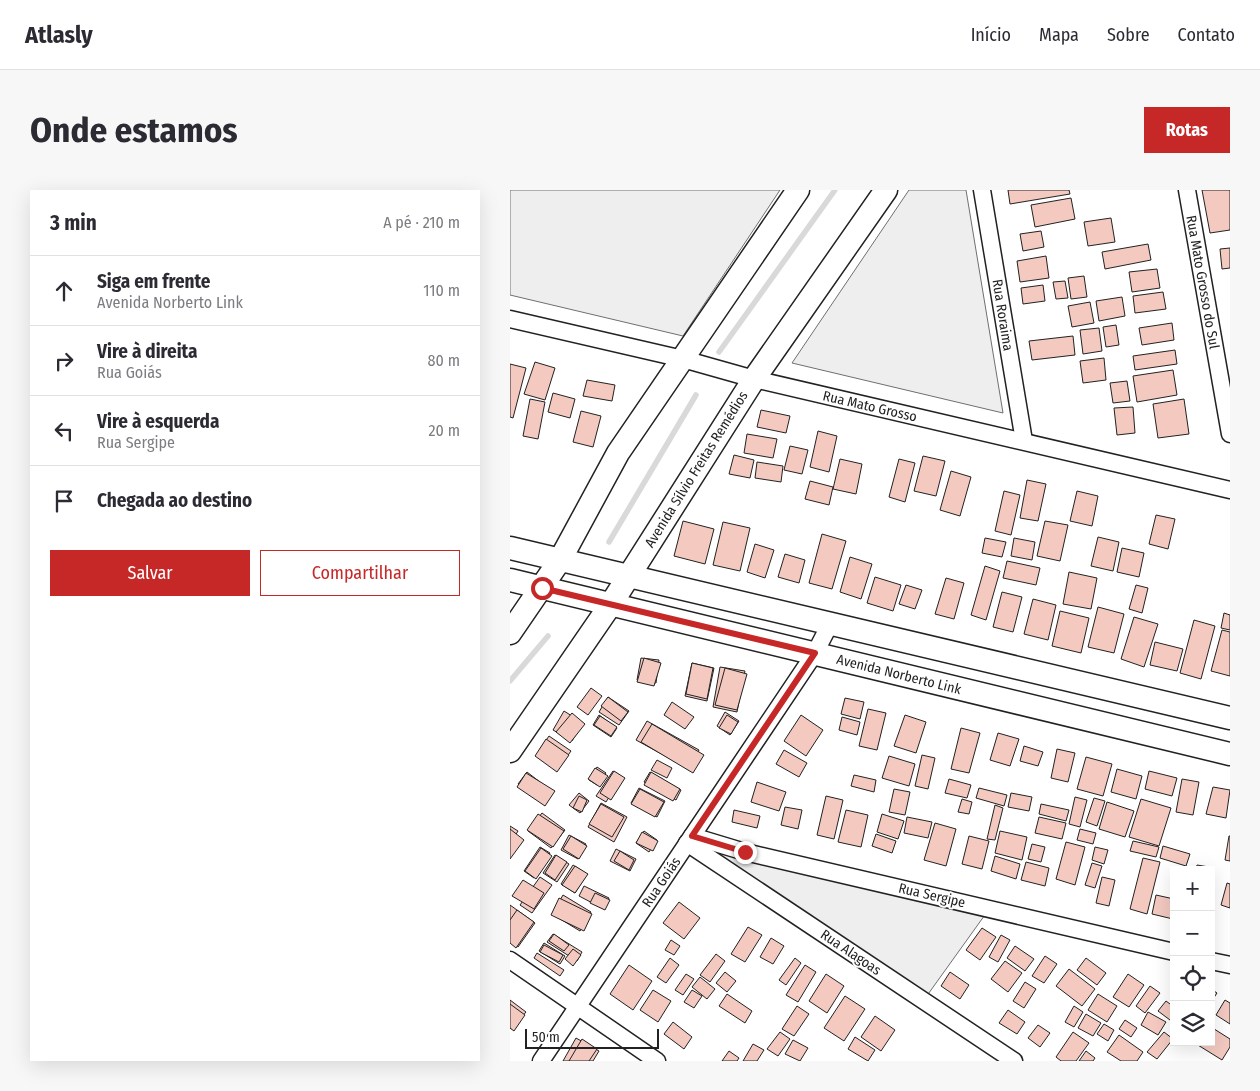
<!DOCTYPE html>
<html lang="pt">
<meta charset="utf-8">
<style>
:root{--surface:#fff;--page:#f7f7f7;--text:#2b2b33;--muted:#7c7c81;--line:#e1e1e2;--accent:#c62828}
body{margin:0;font-family:"Fira Sans Condensed",sans-serif;background:var(--page);color:var(--text)}
.controls{position:absolute;right:15px;bottom:15px;display:grid;overflow:hidden;border-radius:0px;box-shadow:0 5px 20px #0002}
.controls button{width:45px;height:45px;display:grid;place-items:center;padding:0;border:0;border-bottom:1px solid var(--line);background:var(--surface);color:var(--text);font:25px sans-serif}
.scale{position:absolute;left:15px;bottom:12px;width:134px;box-sizing:border-box;padding-left:5px;border:2px solid #222;border-top:0;font-size:14px;line-height:18px;white-space:nowrap;color:#222;-webkit-text-stroke:4px #fff;paint-order:stroke}
.stop{position:absolute;width:15px;height:15px;margin:-11px;border:4px solid #c62828;border-radius:50%;background:#fff}
.stop.end{background:#c62828;border-color:#fff;box-shadow:0 1px 5px #0008}
.list{margin:0;padding:0;list-style:none}
h2{display:flex;justify-content:space-between;align-items:center;height:65px;margin:0;padding:0 20px;font-size:21px}
h2 small{font-size:16px;font-weight:400;color:var(--muted)}
.list li{display:grid;grid-template-columns:32px 1fr auto;gap:15px;align-items:center;box-sizing:border-box;height:70px;padding:0 20px;border-top:1px solid var(--line)}
.list b{display:block;font-size:19px;white-space:nowrap}
.list p{margin:0;font-size:16px;white-space:nowrap;color:var(--muted)}
.list em{font-size:16px;font-style:normal;color:var(--muted)}
.actions{display:flex;gap:10px;padding:15px 20px}
.actions a{flex:1;padding:11px 0;border:1px solid var(--accent);border-radius:0px;text-align:center;font-size:18px;color:var(--accent)}
.actions .main{background:var(--accent);color:#fff}
.icon{flex:none;width:28px;height:28px;fill:none;stroke:currentColor;stroke-width:2;stroke-linecap:round;stroke-linejoin:round}
.map{position:relative;flex:none;width:720px;height:871px;overflow:hidden;border-radius:0px}
header{display:flex;align-items:center;gap:30px;box-sizing:border-box;height:70px;padding:0 25px;background:var(--surface);border-bottom:1px solid var(--line)}
header strong{font-size:24px}
nav{display:flex;gap:28px;margin-inline-start:auto;font-size:18px}
.intro{display:flex;align-items:center;justify-content:space-between;box-sizing:border-box;height:120px;padding:0 30px}
h1{margin:0;font-size:35px}
.button{padding:12px 22px;border-radius:0px;background:var(--accent);color:#fff;font-size:18px;font-weight:700}
main{display:flex;gap:30px;padding:0 30px}
aside{flex:1;background:var(--surface);border-radius:0px;box-shadow:0 5px 20px #0002}
.map>svg:first-child{display:block}
.green{fill:#eee;stroke:#6f6f6f}
.lines{fill:none;stroke-linecap:round;stroke-linejoin:round}
.stream{stroke:#d9d9d9;stroke-width:5.5}
.building{fill:#f3c9c0;stroke:#222}
.street-casing{stroke:#222;stroke-width:19}
.secondary-casing{stroke:#222;stroke-width:25}
.street{stroke:#fff;stroke-width:16}
.secondary{stroke:#fff;stroke-width:22}
.route{stroke:#c62828;stroke-width:6}
.labels{text-anchor:middle;stroke-width:4;stroke-linejoin:round;paint-order:stroke}
.street-label{font-size:14px;fill:#222;stroke:#fff}
</style>
<header>
<strong>Atlasly</strong>
<nav><a>Início</a><a>Mapa</a><a>Sobre</a><a>Contato</a></nav>
</header>
<div class="intro"><h1>Onde estamos</h1><a class="button">Rotas</a></div>
<main>
<aside>
<h2>3 min<small>A pé · 210 m</small></h2>
<ul class="list">
<li><svg class="icon" aria-label="ahead" viewBox="0 0 24 24"><path d="M12 20V5M6 11l6-6 6 6"/></svg><div><b>Siga em frente</b><p>Avenida Norberto Link</p></div><em>110 m</em></li>
<li><svg class="icon" aria-label="right" viewBox="0 0 24 24"><path d="M7 20v-9h11M14 6l5 5-5 5"/></svg><div><b>Vire à direita</b><p>Rua Goiás</p></div><em>80 m</em></li>
<li><svg class="icon" aria-label="left" viewBox="0 0 24 24"><path d="M17 20v-9H6M10 6l-5 5 5 5"/></svg><div><b>Vire à esquerda</b><p>Rua Sergipe</p></div><em>20 m</em></li>
<li><svg class="icon" aria-label="arrive" viewBox="0 0 24 24"><path d="M6 21V4h12l-3 4 3 4H6"/></svg><div><b>Chegada ao destino</b></div></li>
</ul>
<div class="actions"><a class="main">Salvar</a><a>Compartilhar</a></div>
</aside>
<div class="map">
<svg width="720" height="871" viewBox="0 0 720 871">
<rect width="100%" height="100%" fill="#fff"/>
<g class="green">
<polygon points="0,0 270,0 173,146 0,105"/>
<polygon points="399,0 456,0 493,223 282,173"/>
<polygon points="194,659 235,666 477,722 416,807"/>
</g>
<g class="lines">
<g class="stream">
<polyline points="209,162 325,0"/>
<polyline points="99,352 186,205"/>
<polyline points="0,491 38,446"/>
</g>
</g>
<g class="building">
<polygon points="498,0 559,0 560,4 500,14"/>
<polygon points="692,0 720,0 720,40 700,43"/>
<polygon points="561,8 565,29 525,37 521,15"/>
<polygon points="601,28 605,52 578,56 574,32"/>
<polygon points="531,41 534,57 513,61 510,44"/>
<polygon points="638,54 641,70 595,79 592,62"/>
<polygon points="720,58 720,78 712,79 710,59"/>
<polygon points="536,66 539,88 510,92 507,71"/>
<polygon points="647,79 650,98 622,102 619,82"/>
<polygon points="574,86 577,107 561,109 558,88"/>
<polygon points="555,91 558,108 546,109 543,92"/>
<polygon points="533,95 535,111 513,114 511,98"/>
<polygon points="653,102 656,119 625,123 623,106"/>
<polygon points="612,107 615,126 589,131 586,111"/>
<polygon points="580,112 584,133 562,137 558,116"/>
<polygon points="662,133 664,150 632,155 629,138"/>
<polygon points="606,135 609,155 596,157 593,137"/>
<polygon points="589,138 592,161 573,164 570,140"/>
<polygon points="563,146 565,165 522,170 519,151"/>
<polygon points="665,160 667,174 625,180 623,166"/>
<polygon points="594,168 596,190 573,193 570,171"/>
<polygon points="25,172 45,178 35,210 14,204"/>
<polygon points="0,174 16,178 3,228 0,227"/>
<polygon points="663,180 667,205 627,212 623,186"/>
<polygon points="77,190 105,195 102,211 73,206"/>
<polygon points="617,191 620,211 603,213 600,193"/>
<polygon points="43,203 65,209 60,228 38,222"/>
<polygon points="20,209 35,212 28,249 13,246"/>
<polygon points="674,209 679,244 648,248 643,214"/>
<polygon points="623,217 625,243 607,245 604,218"/>
<polygon points="251,220 280,226 276,243 247,237"/>
<polygon points="71,221 91,226 83,257 63,252"/>
<polygon points="308,241 327,246 319,282 300,277"/>
<polygon points="237,244 267,249 263,268 234,263"/>
<polygon points="280,256 298,260 292,284 274,280"/>
<polygon points="224,265 244,270 240,288 219,284"/>
<polygon points="413,266 435,271 426,306 404,301"/>
<polygon points="330,269 352,274 346,304 323,299"/>
<polygon points="389,269 405,273 395,312 379,307"/>
<polygon points="247,272 273,276 271,292 245,288"/>
<polygon points="441,281 461,287 450,326 430,320"/>
<polygon points="517,290 536,294 528,331 510,328"/>
<polygon points="300,291 323,297 319,315 295,309"/>
<polygon points="494,301 510,305 501,345 485,341"/>
<polygon points="567,301 588,306 582,336 560,331"/>
<polygon points="646,325 665,329 658,359 639,354"/>
<polygon points="173,331 204,339 195,374 164,366"/>
<polygon points="535,331 558,335 550,371 527,366"/>
<polygon points="213,332 240,338 230,381 203,375"/>
<polygon points="312,344 336,351 322,399 299,393"/>
<polygon points="588,347 609,352 603,381 581,376"/>
<polygon points="475,348 496,352 492,367 472,363"/>
<polygon points="504,348 525,352 522,370 501,366"/>
<polygon points="245,354 264,360 255,388 237,382"/>
<polygon points="612,358 634,363 629,387 607,382"/>
<polygon points="275,364 295,370 289,393 268,387"/>
<polygon points="340,367 362,374 351,409 330,402"/>
<polygon points="497,371 530,378 526,395 493,388"/>
<polygon points="475,376 490,381 476,430 461,425"/>
<polygon points="559,382 587,388 581,419 553,414"/>
<polygon points="365,387 391,395 383,421 357,413"/>
<polygon points="436,388 454,393 444,429 425,424"/>
<polygon points="396,395 412,400 405,419 389,414"/>
<polygon points="626,395 638,398 632,423 619,419"/>
<polygon points="492,402 512,407 503,442 483,437"/>
<polygon points="523,409 546,415 538,450 514,444"/>
<polygon points="588,417 614,424 604,463 578,457"/>
<polygon points="550,421 579,428 571,463 542,456"/>
<polygon points="714,423 720,425 720,440 711,438"/>
<polygon points="624,427 648,434 634,477 611,469"/>
<polygon points="684,430 705,436 691,489 670,483"/>
<polygon points="712,440 720,442 720,486 701,481"/>
<polygon points="645,452 673,459 667,481 640,475"/>
<polygon points="131,468 149,470 146,493 127,490"/>
<polygon points="134,468 151,473 144,496 127,492"/>
<polygon points="182,473 204,478 197,511 175,506"/>
<polygon points="182,473 203,478 197,509 176,504"/>
<polygon points="210,477 235,481 227,522 203,517"/>
<polygon points="215,478 237,484 227,520 205,515"/>
<polygon points="81,498 92,506 78,525 67,517"/>
<polygon points="98,507 119,521 109,535 89,522"/>
<polygon points="98,507 118,522 111,531 91,516"/>
<polygon points="335,508 354,512 350,529 331,524"/>
<polygon points="162,512 184,527 175,539 154,525"/>
<polygon points="358,519 376,523 367,560 349,556"/>
<polygon points="54,521 73,533 62,551 43,540"/>
<polygon points="215,522 229,531 220,545 207,536"/>
<polygon points="62,523 75,534 60,553 46,542"/>
<polygon points="89,525 107,538 101,547 83,535"/>
<polygon points="217,525 228,532 221,544 209,538"/>
<polygon points="291,525 313,540 296,566 274,551"/>
<polygon points="395,525 416,532 406,563 384,556"/>
<polygon points="90,526 107,537 101,546 84,535"/>
<polygon points="332,527 350,532 347,545 329,540"/>
<polygon points="137,531 189,560 179,579 126,550"/>
<polygon points="142,534 194,565 183,583 131,552"/>
<polygon points="451,538 470,543 459,583 441,579"/>
<polygon points="488,543 509,549 500,576 480,570"/>
<polygon points="39,546 61,561 52,574 30,559"/>
<polygon points="36,549 59,565 47,582 25,566"/>
<polygon points="514,556 533,562 528,576 510,571"/>
<polygon points="547,559 565,563 558,592 541,588"/>
<polygon points="274,560 297,573 289,587 266,574"/>
<polygon points="412,565 425,568 418,599 405,596"/>
<polygon points="379,566 405,574 399,596 372,588"/>
<polygon points="576,567 602,574 593,606 567,599"/>
<polygon points="147,570 162,578 157,588 141,580"/>
<polygon points="87,577 96,583 87,595 79,590"/>
<polygon points="85,578 98,586 90,597 78,589"/>
<polygon points="607,579 632,586 626,609 601,602"/>
<polygon points="103,581 112,587 96,612 86,606"/>
<polygon points="104,581 115,588 101,610 90,603"/>
<polygon points="639,581 667,588 662,606 635,599"/>
<polygon points="17,582 39,599 31,611 8,594"/>
<polygon points="140,582 171,600 166,610 134,592"/>
<polygon points="141,582 170,599 163,611 134,595"/>
<polygon points="16,583 45,601 35,616 7,597"/>
<polygon points="344,585 366,590 364,602 341,596"/>
<polygon points="439,589 461,595 457,608 435,603"/>
<polygon points="672,589 689,592 683,625 666,622"/>
<polygon points="247,592 276,602 269,621 241,612"/>
<polygon points="703,597 720,600 716,628 696,624"/>
<polygon points="129,598 155,611 147,627 121,613"/>
<polygon points="469,598 497,605 494,616 466,608"/>
<polygon points="130,599 154,612 145,627 121,614"/>
<polygon points="384,599 400,602 395,625 379,622"/>
<polygon points="69,603 79,611 70,623 59,615"/>
<polygon points="501,603 522,607 519,621 498,617"/>
<polygon points="69,606 77,610 72,622 63,618"/>
<polygon points="316,606 333,610 324,649 307,645"/>
<polygon points="565,607 577,610 570,637 559,634"/>
<polygon points="584,608 595,611 587,636 576,632"/>
<polygon points="452,609 462,612 459,624 448,622"/>
<polygon points="631,609 661,618 649,656 619,647"/>
<polygon points="597,612 624,621 615,647 589,639"/>
<polygon points="91,613 117,627 104,652 78,637"/>
<polygon points="91,614 114,627 102,647 79,634"/>
<polygon points="531,614 559,620 556,631 529,624"/>
<polygon points="485,615 493,618 485,650 477,649"/>
<polygon points="275,617 292,620 288,639 271,635"/>
<polygon points="224,620 250,626 247,638 222,632"/>
<polygon points="336,620 358,625 351,657 328,652"/>
<polygon points="32,623 55,640 41,658 18,641"/>
<polygon points="28,624 54,641 43,657 17,640"/>
<polygon points="372,624 394,631 388,649 367,642"/>
<polygon points="397,627 422,632 418,648 394,643"/>
<polygon points="529,627 556,633 552,649 525,643"/>
<polygon points="425,633 446,639 436,676 414,670"/>
<polygon points="0,636 8,641 0,654"/>
<polygon points="0,639 14,650 0,669"/>
<polygon points="570,639 586,643 583,654 567,650"/>
<polygon points="134,641 147,650 139,662 126,653"/>
<polygon points="490,641 517,647 512,670 485,663"/>
<polygon points="132,642 148,651 143,661 126,653"/>
<polygon points="366,644 386,651 382,663 362,656"/>
<polygon points="59,645 76,654 68,669 51,660"/>
<polygon points="61,646 77,656 69,669 53,659"/>
<polygon points="459,646 479,651 472,679 452,674"/>
<polygon points="719,646 720,646 720,671 715,670"/>
<polygon points="623,651 649,657 646,667 620,661"/>
<polygon points="556,652 575,657 565,695 546,689"/>
<polygon points="522,654 535,657 531,672 518,669"/>
<polygon points="653,656 680,664 676,676 650,668"/>
<polygon points="30,657 40,663 24,688 14,681"/>
<polygon points="585,657 598,660 594,674 582,670"/>
<polygon points="31,658 42,666 26,689 15,681"/>
<polygon points="106,659 126,669 120,681 100,671"/>
<polygon points="110,661 124,670 119,680 104,671"/>
<polygon points="45,665 59,674 47,692 33,683"/>
<polygon points="46,665 57,672 45,690 35,683"/>
<polygon points="485,666 510,674 506,689 481,681"/>
<polygon points="633,668 650,672 637,724 620,719"/>
<polygon points="516,672 539,678 535,696 511,690"/>
<polygon points="582,673 592,676 585,698 575,695"/>
<polygon points="63,675 77,684 65,703 51,694"/>
<polygon points="687,675 699,677 699,680 686,680"/>
<polygon points="65,676 78,684 65,703 52,695"/>
<polygon points="30,687 42,695 22,723 10,715"/>
<polygon points="592,687 605,690 599,716 586,713"/>
<polygon points="13,690 34,703 24,719 2,706"/>
<polygon points="717,693 720,694 720,718 711,715"/>
<polygon points="74,696 99,708 94,719 69,706"/>
<polygon points="85,703 100,710 95,720 80,713"/>
<polygon points="53,705 81,722 70,741 42,724"/>
<polygon points="646,705 664,709 663,729 642,724"/>
<polygon points="49,708 82,724 74,741 41,725"/>
<polygon points="169,712 190,728 174,749 153,733"/>
<polygon points="0,715 25,733 8,757 0,751"/>
<polygon points="7,720 24,732 6,758 0,753 0,730"/>
<polygon points="238,737 252,745 235,772 221,764"/>
<polygon points="472,738 486,747 470,770 456,760"/>
<polygon points="43,744 72,762 67,771 37,752"/>
<polygon points="44,744 59,755 54,761 39,751"/>
<polygon points="491,745 500,750 488,772 479,767"/>
<polygon points="261,748 274,756 263,774 250,767"/>
<polygon points="161,750 170,756 164,765 155,760"/>
<polygon points="34,753 55,766 50,774 29,761"/>
<polygon points="34,755 53,765 49,772 30,762"/>
<polygon points="505,756 524,769 515,781 497,768"/>
<polygon points="63,759 71,765 63,776 55,769"/>
<polygon points="27,763 54,780 50,786 24,768"/>
<polygon points="206,764 215,771 200,792 190,785"/>
<polygon points="535,766 547,774 534,793 522,786"/>
<polygon points="160,768 169,775 156,793 147,787"/>
<polygon points="285,768 291,773 276,795 269,790"/>
<polygon points="576,768 596,783 587,795 567,780"/>
<polygon points="495,771 512,783 498,802 481,789"/>
<polygon points="119,775 142,791 123,820 100,804"/>
<polygon points="295,775 306,782 288,812 276,805"/>
<polygon points="559,779 585,799 572,816 546,796"/>
<polygon points="215,782 226,791 217,802 206,793"/>
<polygon points="440,782 459,795 450,809 431,796"/>
<polygon points="176,784 184,789 173,805 165,800"/>
<polygon points="316,784 334,796 317,823 299,811"/>
<polygon points="618,784 634,795 619,817 603,807"/>
<polygon points="190,787 205,799 197,809 182,797"/>
<polygon points="515,792 526,799 514,818 503,811"/>
<polygon points="640,796 650,803 635,823 626,816"/>
<polygon points="701,799 707,803 701,812"/>
<polygon points="143,800 161,811 148,832 130,820"/>
<polygon points="182,800 192,806 184,818 174,812"/>
<polygon points="217,804 242,821 235,833 209,816"/>
<polygon points="588,804 607,816 597,832 578,820"/>
<polygon points="335,806 355,819 334,851 314,838"/>
<polygon points="0,810 16,822 2,839 0,838"/>
<polygon points="715,810 720,813 720,834 706,825"/>
<polygon points="656,811 664,817 664,824 660,830 648,821"/>
<polygon points="0,814 15,825 4,841 0,838"/>
<polygon points="287,816 299,824 284,846 272,839"/>
<polygon points="564,816 573,822 564,837 555,832"/>
<polygon points="498,820 515,832 507,844 489,833"/>
<polygon points="638,822 656,832 648,845 631,835"/>
<polygon points="576,824 591,833 583,846 568,838"/>
<polygon points="365,826 385,840 371,861 351,847"/>
<polygon points="615,830 627,838 621,847 609,839"/>
<polygon points="163,832 182,847 174,859 154,844"/>
<polygon points="594,834 604,840 598,851 587,844"/>
<polygon points="528,835 540,843 530,857 518,848"/>
<polygon points="701,837 720,849 720,857 712,870 683,852 701,852"/>
<polygon points="270,842 280,849 268,866 257,859"/>
<polygon points="563,842 579,853 566,871 551,871 546,867"/>
<polygon points="654,842 663,849 647,869 637,862"/>
<polygon points="609,845 633,862 627,871 611,871 597,862"/>
<polygon points="345,847 365,860 358,871 338,859"/>
<polygon points="66,848 89,861 83,871 53,871"/>
<polygon points="72,849 87,859 79,871 59,871"/>
<polygon points="283,850 298,858 290,871 275,864"/>
<polygon points="243,854 254,860 247,871 233,871"/>
<polygon points="219,861 229,868 227,871 212,871"/>
<polygon points="576,861 585,868 583,871 569,871"/>
</g>
<g class="lines">
<defs>
<g id="street">
<polyline points="472,0 514,251"/>
<polyline points="677,0 720,244"/>
<polyline points="0,129 173,169 244,189 720,300"/>
<polyline points="182,646 235,662 664,762"/>
<polyline points="177,653 504,871"/>
<polyline points="0,770 147,871"/>
<polyline points="701,771 720,775"/>
<polyline points="31,871 305,463 320,434"/>
</g>
<g id="secondary">
<polyline points="0,358 720,528"/>
<polyline points="0,390 720,564"/>
<polyline points="0,443 50,370 108,263 288,0"/>
<polyline points="0,561 101,414 244,189 376,0"/>
</g>
</defs>
<use href="#street" class="street-casing"/>
<use href="#secondary" class="secondary-casing"/>
<use href="#street" class="street"/>
<use href="#secondary" class="secondary"/>
</g>
<g class="lines">
<polyline class="route" points="32,398 305,463 182,646 235,662"/>
</g>
<g class="labels">
<g class="street-label">
<text transform="translate(693 92) rotate(80)" y="5">Rua Mato Grosso do Sul</text>
<text transform="translate(493 125) rotate(81)" y="5">Rua Roraima</text>
<text transform="translate(360 216) rotate(13)" y="5">Rua Mato Grosso</text>
<text transform="translate(186 279) rotate(-58)" y="5">Avenida Sílvio Freitas Remédios</text>
<text transform="translate(389 484) rotate(14)" y="5">Avenida Norberto Link</text>
<text transform="translate(151 692) rotate(-56)" y="5">Rua Goiás</text>
<text transform="translate(422 705) rotate(13)" y="5">Rua Sergipe</text>
<text transform="translate(341 762) rotate(34)" y="5">Rua Alagoas</text>
</g>
</g>
</svg>
<div class="controls">
<button>+</button>
<button>−</button>
<button><svg class="icon" aria-label="locate" viewBox="0 0 24 24"><circle cx="12" cy="12" r="6"/><path d="M12 2v4M12 18v4M2 12h4M18 12h4"/></svg></button>
<button><svg class="icon" aria-label="layers" viewBox="0 0 24 24"><path d="M12 4l9 5-9 5-9-5zM3 14l9 5 9-5"/></svg></button>
</div>
<div class="scale">50 m</div>
<div class="stop" style="left:32px;top:398px"></div>
<div class="stop end" style="left:235px;top:662px"></div>
</div>
</main>
